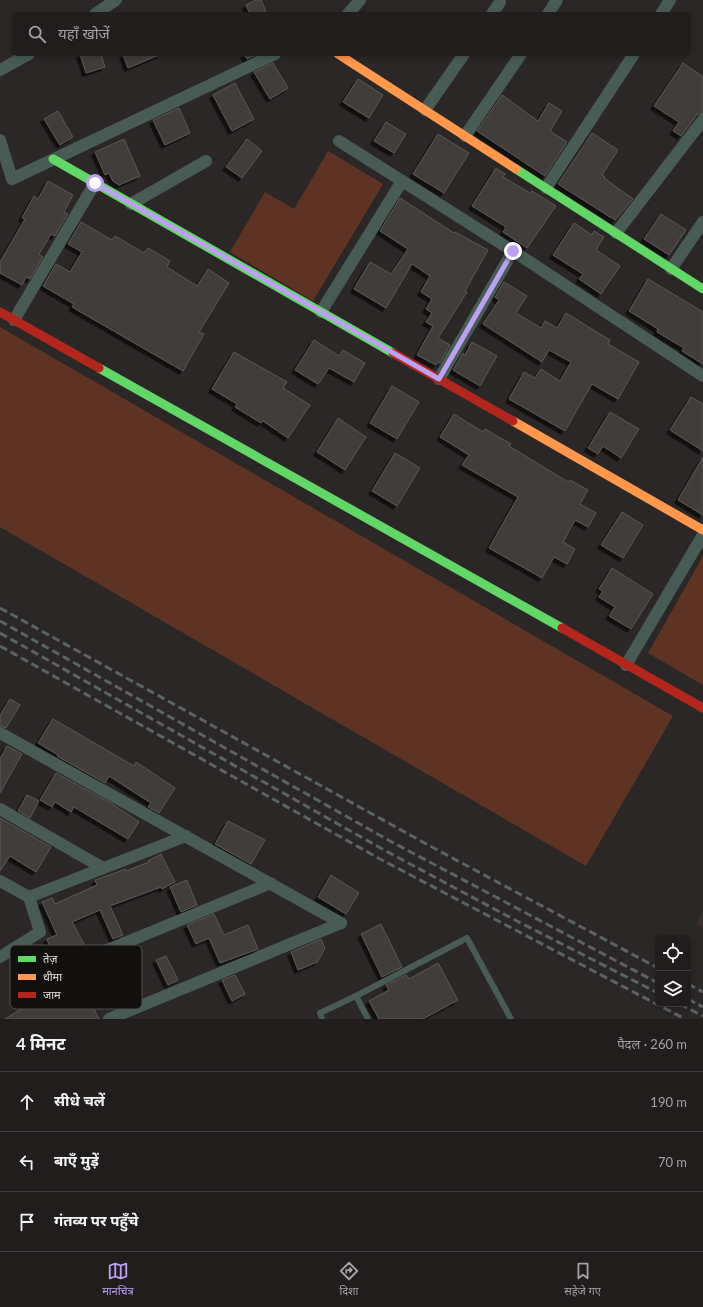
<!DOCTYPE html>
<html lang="hi">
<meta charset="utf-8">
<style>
:root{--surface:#201d1c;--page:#2d2a29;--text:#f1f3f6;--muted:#a2a2a3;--line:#3d3b3b;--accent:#bca0f2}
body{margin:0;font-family:Lato,"Noto Sans Devanagari",sans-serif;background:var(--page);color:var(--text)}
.controls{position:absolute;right:12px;bottom:12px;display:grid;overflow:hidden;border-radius:6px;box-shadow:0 2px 6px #0003}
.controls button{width:36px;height:36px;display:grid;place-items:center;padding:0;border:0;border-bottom:1px solid var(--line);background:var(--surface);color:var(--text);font:20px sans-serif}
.stop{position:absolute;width:12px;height:12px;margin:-9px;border:3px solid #bca0f2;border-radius:50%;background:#fff}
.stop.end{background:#bca0f2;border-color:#fff;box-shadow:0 1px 4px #0008}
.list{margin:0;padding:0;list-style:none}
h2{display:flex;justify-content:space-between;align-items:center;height:52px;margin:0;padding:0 16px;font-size:17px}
h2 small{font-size:13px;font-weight:400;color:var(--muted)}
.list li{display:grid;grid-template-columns:26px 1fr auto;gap:12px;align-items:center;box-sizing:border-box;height:60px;padding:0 16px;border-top:1px solid var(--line)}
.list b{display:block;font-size:15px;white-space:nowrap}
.list em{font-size:13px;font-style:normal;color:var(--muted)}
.icon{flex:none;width:22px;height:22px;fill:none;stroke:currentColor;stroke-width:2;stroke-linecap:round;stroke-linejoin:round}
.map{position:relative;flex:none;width:703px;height:1019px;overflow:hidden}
.search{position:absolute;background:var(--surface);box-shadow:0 2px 6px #0003;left:12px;right:12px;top:12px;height:44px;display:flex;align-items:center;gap:10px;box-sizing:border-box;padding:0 14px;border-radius:6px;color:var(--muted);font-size:15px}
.sheet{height:232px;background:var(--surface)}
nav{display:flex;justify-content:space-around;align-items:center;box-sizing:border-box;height:56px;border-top:1px solid var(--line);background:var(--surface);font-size:11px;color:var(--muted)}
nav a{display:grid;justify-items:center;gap:2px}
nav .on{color:var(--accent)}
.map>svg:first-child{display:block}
.built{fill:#382e2b}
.green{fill:#5e3323}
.building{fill:#3f3c3b;stroke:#5b5857;filter:url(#shadow)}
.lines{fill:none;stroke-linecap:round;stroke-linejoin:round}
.lane{stroke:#485c55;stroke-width:6}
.street{stroke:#485c55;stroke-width:12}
.fast{stroke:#63d668;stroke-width:9}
.slow{stroke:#ff974d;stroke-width:9}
.jam{stroke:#b3261e;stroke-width:9}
.rail{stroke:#5a635f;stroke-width:3;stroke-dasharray:8 4;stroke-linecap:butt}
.route{stroke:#bca0f2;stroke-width:5}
.key{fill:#12100f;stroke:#504e4c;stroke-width:1}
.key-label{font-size:11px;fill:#e2dedc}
</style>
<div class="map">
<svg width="703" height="1019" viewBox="0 0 703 1019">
<defs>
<filter id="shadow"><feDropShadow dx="-3.5" dy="3.5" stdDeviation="0" flood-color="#0009"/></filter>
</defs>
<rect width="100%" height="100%" fill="#2a2726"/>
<polygon class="built" points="703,911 703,928 696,924"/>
<g class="green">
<polygon points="328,151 383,184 313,301 230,252 265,192 294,209"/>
<polygon points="0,327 673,716 586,866 0,527"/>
<polygon points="703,556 703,685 648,653"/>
</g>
<g class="building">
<polygon points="256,0 261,0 267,14 250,14 246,5"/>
<polygon points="80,54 101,54 105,67 86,73"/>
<polygon points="123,54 161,54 128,68"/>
<polygon points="244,54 258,54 247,59"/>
<polygon points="273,63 288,88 270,99 254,72"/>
<polygon points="683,63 703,77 703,113 697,115 681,136 673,131 679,122 654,106"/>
<polygon points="358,79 383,95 369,118 343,102"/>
<polygon points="235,83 254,119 232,131 213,95"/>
<polygon points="502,95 538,121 549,103 562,111 550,131 567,142 545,176 477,131"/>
<polygon points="179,108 190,133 165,145 153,120"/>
<polygon points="58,111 73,137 60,145 44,119"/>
<polygon points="386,122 406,134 394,153 374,141"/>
<polygon points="592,133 618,150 602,175 605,177 604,178 633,199 615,220 558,184"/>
<polygon points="438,134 469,153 444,193 413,174"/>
<polygon points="124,139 140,176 119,185 113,181 109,173 105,175 95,152"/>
<polygon points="247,139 262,151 242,178 226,167"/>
<polygon points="496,168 505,174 503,177 530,193 532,191 556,206 527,248 503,232 506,227 472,206"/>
<polygon points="48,181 73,195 64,212 68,214 55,236 51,234 39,254 43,257 30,279 26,277 22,285 0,273 0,262 25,219 22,218 34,196 38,199"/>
<polygon points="400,198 454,233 455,232 488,250 465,291 467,292 438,338 450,345 440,363 438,362 436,365 417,355 433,326 426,322 432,313 426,309 432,299 421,292 430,276 412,264 386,308 354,289 370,262 391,274 408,249 380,231"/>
<polygon points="661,214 686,230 669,255 644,239"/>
<polygon points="81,222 112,240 115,236 144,253 148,248 170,261 167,267 197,286 208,269 229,283 199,332 204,334 183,371 72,307 74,304 43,286 56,264 70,272 82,252 68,244"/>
<polygon points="574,223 592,235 594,231 604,237 596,250 620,266 601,294 579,279 583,274 553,255"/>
<polygon points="648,279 703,312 703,364 682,351 684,348 657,332 658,329 629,311"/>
<polygon points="504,282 527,296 516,313 541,328 545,321 557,328 566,313 610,340 608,344 639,362 618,399 592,384 565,431 509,399 524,372 535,378 541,369 560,381 571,362 549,350 542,362 483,324 499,300 495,297"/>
<polygon points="314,340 339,356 343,350 365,363 354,382 329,368 318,384 295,370"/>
<polygon points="472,342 497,356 480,386 453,370 463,353 465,355"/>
<polygon points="234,352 287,382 283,388 310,405 288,438 263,421 261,423 235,407 237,404 212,389"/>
<polygon points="392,386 419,402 397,439 370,423"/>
<polygon points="691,397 703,404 703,451 670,430"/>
<polygon points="610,412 639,429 621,458 603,446 598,454 588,448"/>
<polygon points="454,414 483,432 485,429 511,444 509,446 568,482 570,480 588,490 580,504 596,513 588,527 575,520 563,542 575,549 567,564 554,557 542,578 489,548 518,497 462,465 469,455 440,437"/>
<polygon points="338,418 366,437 345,470 317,452"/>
<polygon points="395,453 420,468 397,506 372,491"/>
<polygon points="703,457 703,515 678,500"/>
<polygon points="622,512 643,525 623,558 601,545"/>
<polygon points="612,568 653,594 631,629 609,616 615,607 599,597 603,591 599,589"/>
<polygon points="10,699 20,705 6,728 0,726 0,715"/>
<polygon points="53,719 134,766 136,762 175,788 159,813 148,807 151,803 109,776 105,783 57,756 58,755 38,743"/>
<polygon points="7,746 22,754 0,793 0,759"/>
<polygon points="56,773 111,803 139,822 128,839 74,807 71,812 55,802 52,807 40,800"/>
<polygon points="27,795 39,801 30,818 18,811"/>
<polygon points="0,818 51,847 36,872 10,856 0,871"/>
<polygon points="228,821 265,840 251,864 215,844"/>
<polygon points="161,854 175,882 162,889 161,887 110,906 123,935 113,939 100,910 72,922 86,948 75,954 73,950 54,958 47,939 57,935 42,902 52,898 55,904 97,885 95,880 126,869 126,871 149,862 148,861"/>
<polygon points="331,875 359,893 346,914 318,897"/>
<polygon points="187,880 197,905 181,912 170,887"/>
<polygon points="214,914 224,935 248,925 258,949 220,963 209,938 196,944 187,925"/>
<polygon points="381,924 402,967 382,977 361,934"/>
<polygon points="321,939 325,949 317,962 298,970 291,952"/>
<polygon points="30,947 64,1000 84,989 99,1019 5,1019 45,994 19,954"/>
<polygon points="166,956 178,980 168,985 156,960"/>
<polygon points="438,963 458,1000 423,1019 379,1019 369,1001 389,990 386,985 406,975 409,979"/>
<polygon points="235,975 245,994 232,1001 222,980"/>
</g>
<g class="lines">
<g class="lane">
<polyline points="356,996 368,1019"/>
<polyline points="322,1019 320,1013 356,996 467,938 511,1019"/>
</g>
<g class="street">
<polyline points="95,14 116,0"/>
<polyline points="348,14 360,0"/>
<polyline points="492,14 500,2"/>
<polyline points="548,14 557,0"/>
<polyline points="661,14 670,0"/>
<polyline points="0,70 29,54"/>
<polyline points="425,110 464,54"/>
<polyline points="465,136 521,54"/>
<polyline points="0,140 12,179 275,54"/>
<polyline points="339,141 513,251 703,376"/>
<polyline points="546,188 634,54"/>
<polyline points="131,204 206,161"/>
<polyline points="616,233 703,120"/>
<polyline points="671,269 703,222"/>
<polyline points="321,312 402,181"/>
<polyline points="14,320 95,183"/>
<polyline points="439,379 513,251"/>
<polyline points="626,665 703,535"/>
<polyline points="0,733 341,923"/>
<polyline points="0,809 103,868"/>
<polyline points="0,881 29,897 40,932 0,957"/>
<polyline points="29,897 186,836"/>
<polyline points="95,955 271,883"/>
<polyline points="109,1019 341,923"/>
</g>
<g class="fast">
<polyline points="53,159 393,353"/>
<polyline points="516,169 703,289"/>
<polyline points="99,368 562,628"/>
</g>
<g class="slow">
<polyline points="338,54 516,169"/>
<polyline points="513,421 703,530"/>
</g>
<g class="jam">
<polyline points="0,312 99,368"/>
<polyline points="393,353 513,421"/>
<polyline points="562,628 703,708"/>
</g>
<g class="rail">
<polyline points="0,608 430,846 658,968"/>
<polyline points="0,621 390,841 658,983"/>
<polyline points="0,633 384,850 513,919 658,993"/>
<polyline points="0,646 380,859 685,1019"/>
<polyline points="688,984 703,992"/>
<polyline points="688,999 703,1007"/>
<polyline points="680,1004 703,1016"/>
</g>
</g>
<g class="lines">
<polyline class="route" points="95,183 439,379 513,251"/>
</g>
<rect x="10" y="945" width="132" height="64" rx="6" class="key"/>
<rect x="18" y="956" width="18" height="6" fill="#63d668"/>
<rect x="18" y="974" width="18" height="6" fill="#ff974d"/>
<rect x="18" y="992" width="18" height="6" fill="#b3261e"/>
<g class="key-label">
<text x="43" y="963">तेज़</text>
<text x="43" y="981">धीमा</text>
<text x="43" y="999">जाम</text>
</g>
</svg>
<div class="controls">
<button><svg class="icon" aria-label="locate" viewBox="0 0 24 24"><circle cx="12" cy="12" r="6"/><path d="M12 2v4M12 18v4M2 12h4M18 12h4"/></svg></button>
<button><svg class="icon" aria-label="layers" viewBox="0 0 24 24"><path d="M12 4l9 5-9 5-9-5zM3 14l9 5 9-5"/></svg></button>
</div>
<div class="stop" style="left:95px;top:183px"></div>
<div class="stop end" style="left:513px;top:251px"></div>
<div class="search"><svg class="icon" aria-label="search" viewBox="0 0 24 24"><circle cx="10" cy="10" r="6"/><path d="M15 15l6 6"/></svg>यहाँ खोजें</div>
</div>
<section class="sheet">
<h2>4 मिनट<small>पैदल · 260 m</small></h2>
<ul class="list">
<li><svg class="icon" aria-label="ahead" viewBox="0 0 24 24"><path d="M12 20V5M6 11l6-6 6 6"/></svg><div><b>सीधे चलें</b></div><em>190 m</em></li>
<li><svg class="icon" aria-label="left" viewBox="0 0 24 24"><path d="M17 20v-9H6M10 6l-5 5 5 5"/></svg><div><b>बाएँ मुड़ें</b></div><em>70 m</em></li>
<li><svg class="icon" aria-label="arrive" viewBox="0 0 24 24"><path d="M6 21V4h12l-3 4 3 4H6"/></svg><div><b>गंतव्य पर पहुँचे</b></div></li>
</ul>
</section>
<nav>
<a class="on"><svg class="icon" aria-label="map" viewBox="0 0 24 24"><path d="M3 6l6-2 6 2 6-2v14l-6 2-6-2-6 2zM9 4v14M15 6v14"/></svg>मानचित्र</a>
<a><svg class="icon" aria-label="directions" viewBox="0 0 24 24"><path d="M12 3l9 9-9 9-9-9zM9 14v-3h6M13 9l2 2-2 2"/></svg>दिशा</a>
<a><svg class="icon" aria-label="saved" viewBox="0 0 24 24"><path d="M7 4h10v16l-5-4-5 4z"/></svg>सहेजे गए</a>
</nav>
